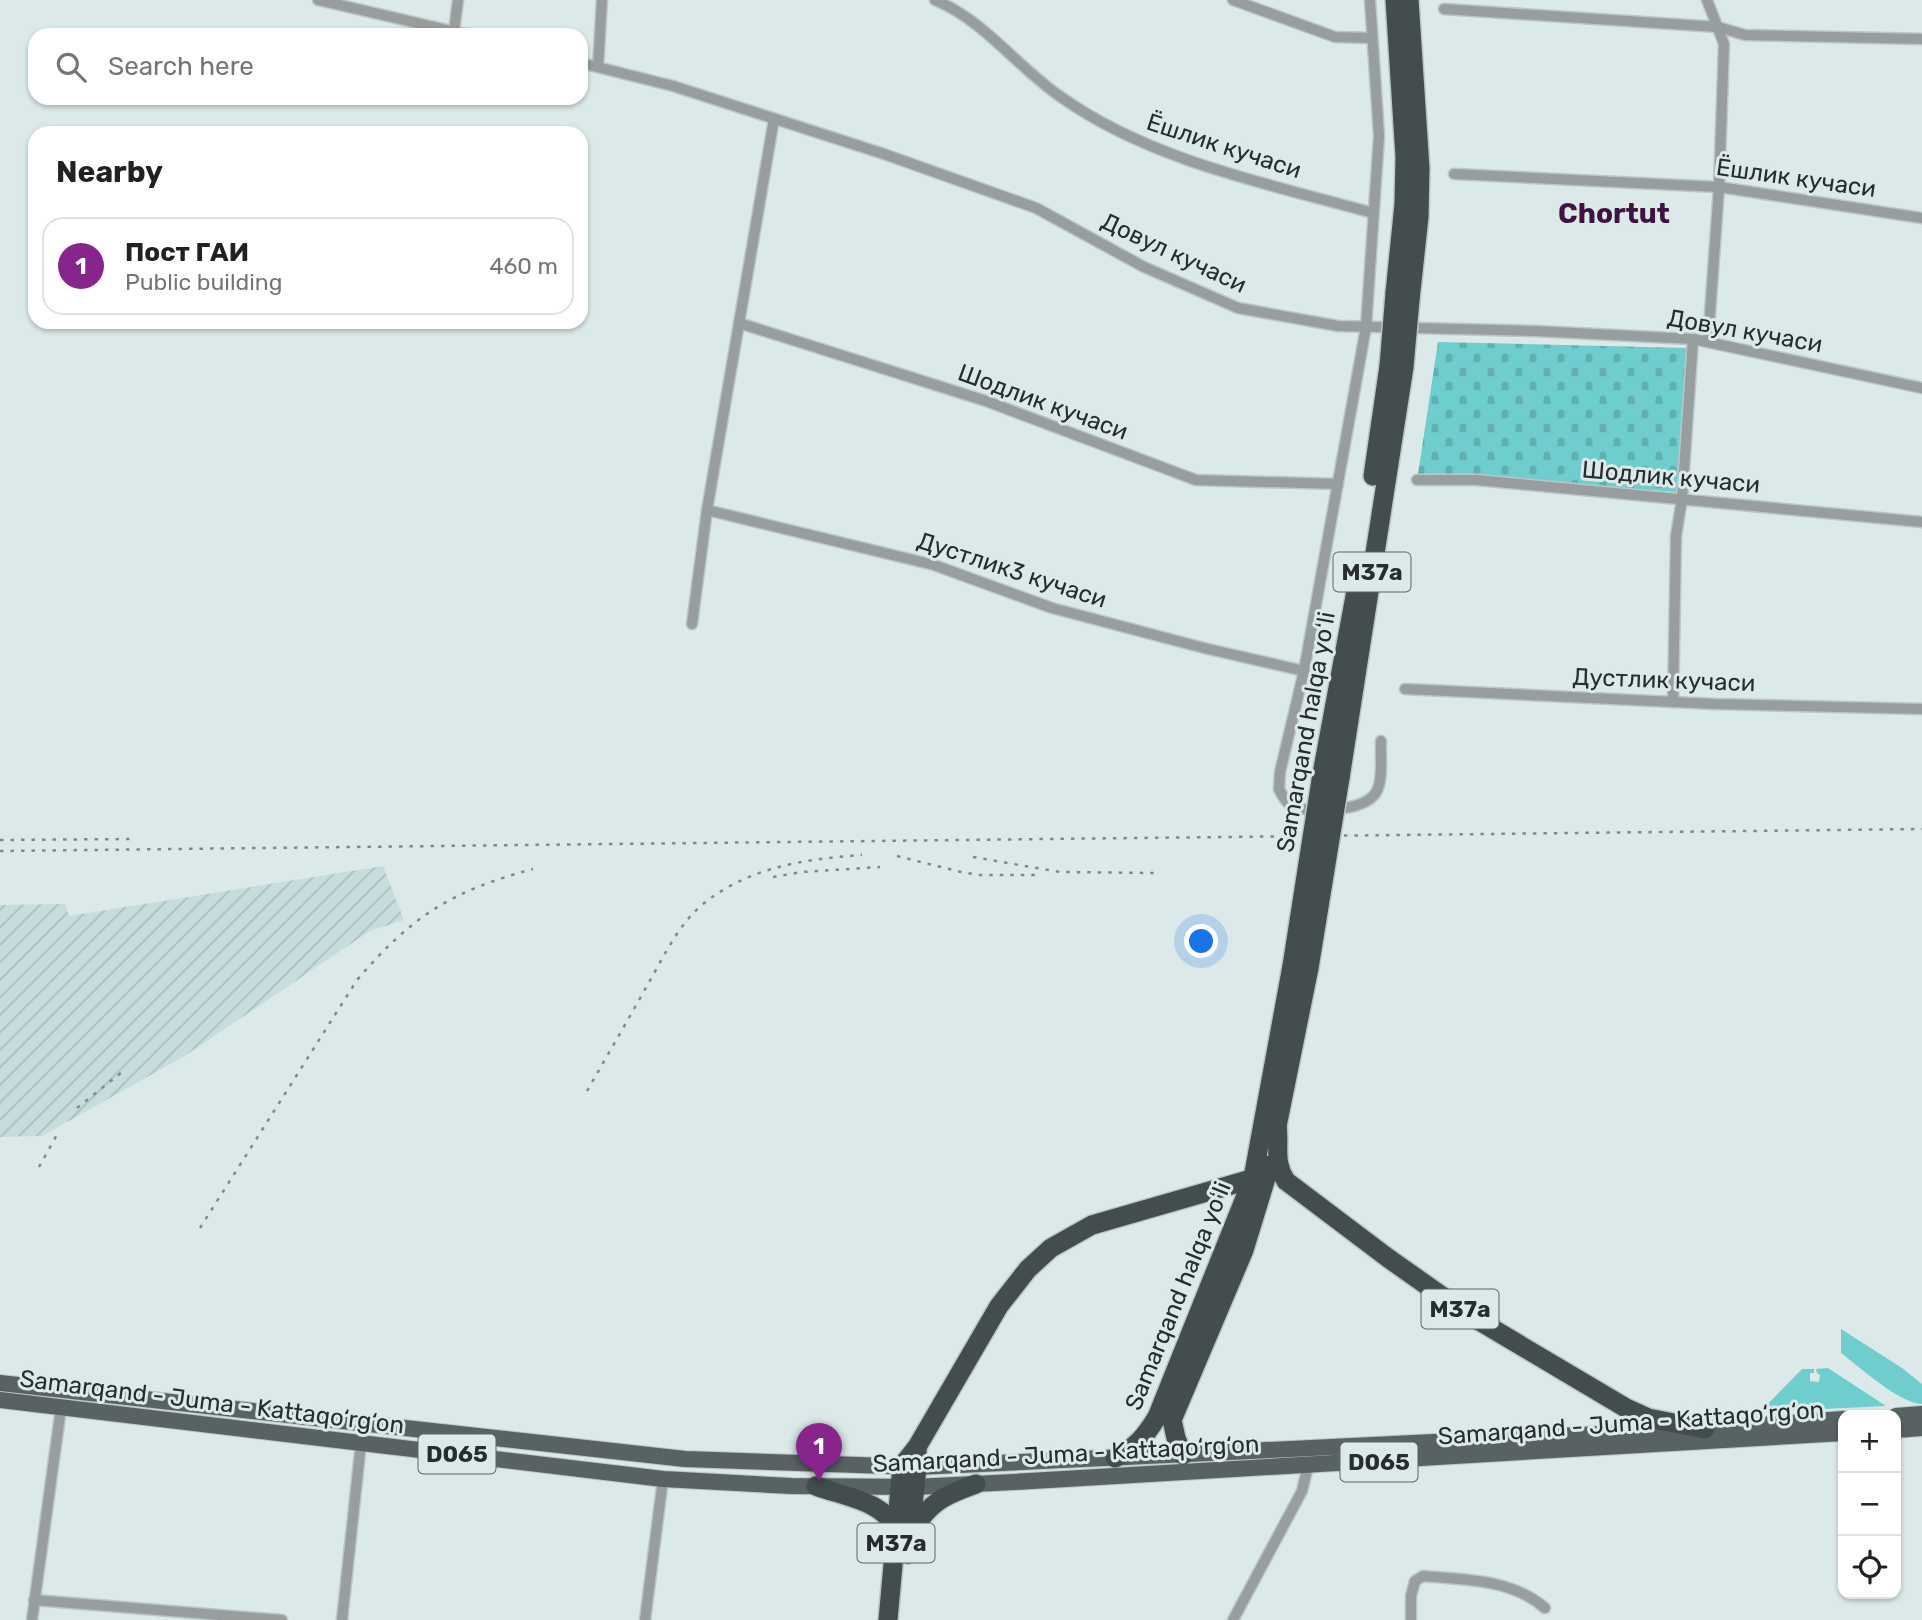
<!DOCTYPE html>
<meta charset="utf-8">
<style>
:root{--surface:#fff;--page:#f6f6f6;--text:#202124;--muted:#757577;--line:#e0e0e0;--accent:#88258d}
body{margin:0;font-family:Rubik,sans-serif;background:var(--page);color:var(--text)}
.controls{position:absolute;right:21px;bottom:21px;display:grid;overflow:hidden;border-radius:14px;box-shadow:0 2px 5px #0004}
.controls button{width:63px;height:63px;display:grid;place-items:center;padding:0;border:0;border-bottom:2px solid var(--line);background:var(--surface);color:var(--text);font:35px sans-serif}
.you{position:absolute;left:1202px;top:942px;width:24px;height:24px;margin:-18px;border:5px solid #fff;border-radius:50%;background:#1a73e8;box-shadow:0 0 0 10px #1a73e833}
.badge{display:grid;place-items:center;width:46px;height:46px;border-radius:50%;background:var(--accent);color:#fff;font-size:23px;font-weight:700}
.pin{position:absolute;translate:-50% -58px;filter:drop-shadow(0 2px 4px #0008)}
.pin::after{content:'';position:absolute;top:37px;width:24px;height:21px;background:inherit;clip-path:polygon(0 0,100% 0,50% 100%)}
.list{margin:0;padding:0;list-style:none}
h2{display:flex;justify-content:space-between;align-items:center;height:91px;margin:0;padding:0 28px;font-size:30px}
h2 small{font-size:23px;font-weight:400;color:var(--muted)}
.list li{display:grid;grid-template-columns:46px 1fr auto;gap:21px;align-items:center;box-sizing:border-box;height:98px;margin:0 14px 14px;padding:0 14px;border:2px solid var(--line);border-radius:21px}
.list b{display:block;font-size:26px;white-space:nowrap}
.list p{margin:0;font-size:23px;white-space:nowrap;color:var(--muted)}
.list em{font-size:23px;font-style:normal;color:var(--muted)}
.icon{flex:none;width:38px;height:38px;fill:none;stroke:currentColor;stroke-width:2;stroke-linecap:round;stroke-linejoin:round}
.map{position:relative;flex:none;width:1922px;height:1620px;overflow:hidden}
.search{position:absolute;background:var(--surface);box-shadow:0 2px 5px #0004;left:28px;top:28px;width:560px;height:77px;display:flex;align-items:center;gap:18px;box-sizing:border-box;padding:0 24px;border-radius:21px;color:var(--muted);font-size:26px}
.panel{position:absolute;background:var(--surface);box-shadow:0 2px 5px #0004;left:28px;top:126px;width:560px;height:203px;border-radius:21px}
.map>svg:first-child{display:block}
.industrial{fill:url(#industrial-furrows)}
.grass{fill:#70cdce}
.cemetery{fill:url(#cemetery-stones)}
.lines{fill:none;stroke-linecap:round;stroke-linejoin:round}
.street-casing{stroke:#bbc7c7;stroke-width:13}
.primary-casing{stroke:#bbc7c7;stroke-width:18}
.highway-casing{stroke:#bbc7c7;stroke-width:22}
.street{stroke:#989e9e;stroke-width:10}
.primary{stroke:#596262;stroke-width:16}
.highway{stroke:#434d4d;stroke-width:19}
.rail{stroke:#808989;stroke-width:2.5;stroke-dasharray:3.5 7;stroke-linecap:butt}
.highway-bridge-casing{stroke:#bbc7c7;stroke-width:22;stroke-linecap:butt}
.highway-bridge{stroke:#434d4d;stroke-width:19}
.labels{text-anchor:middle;stroke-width:6;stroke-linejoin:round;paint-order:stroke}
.shield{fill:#dce9e9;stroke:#5d6565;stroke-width:2}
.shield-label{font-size:23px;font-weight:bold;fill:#272c2c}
.street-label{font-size:24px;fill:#272c2c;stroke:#dce9e9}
.quarter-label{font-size:28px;font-weight:bold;fill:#401243;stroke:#dce9e9}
</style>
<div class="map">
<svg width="1922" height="1620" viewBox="0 0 1922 1620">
<defs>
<pattern id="industrial-furrows" width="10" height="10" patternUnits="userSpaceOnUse" patternTransform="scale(1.75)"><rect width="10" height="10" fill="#c7dddd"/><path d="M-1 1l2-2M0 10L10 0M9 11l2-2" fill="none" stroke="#abbebe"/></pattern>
<pattern id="cemetery-stones" width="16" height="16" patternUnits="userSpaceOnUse" patternTransform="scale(1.75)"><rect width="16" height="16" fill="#70cdce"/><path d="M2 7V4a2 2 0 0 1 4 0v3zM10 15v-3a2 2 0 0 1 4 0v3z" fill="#61b0b1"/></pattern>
</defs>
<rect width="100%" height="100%" fill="#dce9e9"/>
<polygon class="industrial" points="383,866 404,920 370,931 183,1057 42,1136 0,1137 0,905 65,904 69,916"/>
<g class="grass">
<path d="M1841,1329L1902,1368L1922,1384V1404C1899,1403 1861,1368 1841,1353Z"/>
<polygon points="1828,1368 1886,1406 1760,1412 1802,1369 1814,1369 1814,1373 1810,1373 1810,1381 1819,1382 1820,1375 1817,1373 1816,1369"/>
</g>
<polygon class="cemetery" points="1438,342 1687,348 1677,492 1418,474"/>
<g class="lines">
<defs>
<g id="street">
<polyline points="318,0 469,35"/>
<path d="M935,0C985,21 1017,67 1061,97C1151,161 1269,184 1373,213"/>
<polyline points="1233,0 1335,37 1372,38"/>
<path d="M1370,0L1379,136L1366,327L1304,671L1280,772L1279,789C1283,797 1288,806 1297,808C1317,812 1362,811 1375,794C1384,782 1380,756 1381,741"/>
<polyline points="1707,0 1724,44 1719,187 1708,342"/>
<polyline points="1444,9 1718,27 1745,35 1922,39"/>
<polyline points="454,31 458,0"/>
<polyline points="581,63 673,86 884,154 1036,208 1144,267 1238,308 1338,326 1535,331 1693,339 1922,388"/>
<polyline points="598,67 602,0"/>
<polyline points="1454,174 1719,187 1922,218"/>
<polyline points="739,323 986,401 1196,480 1338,484"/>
<polyline points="1417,480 1477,480 1922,522"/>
<polyline points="707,510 934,565 1052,608 1204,648 1304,671"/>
<polyline points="692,624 707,510 774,119"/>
<polyline points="1405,689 1715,704 1922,709"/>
<polyline points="1673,702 1676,536 1682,499 1693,339"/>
<polyline points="34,1600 282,1620"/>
<polyline points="32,1620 61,1408"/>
<polyline points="342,1620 361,1443"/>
<polyline points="645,1620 663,1479"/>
<polyline points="1233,1620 1302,1491 1308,1466"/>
<path d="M1411,1620V1596L1415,1581L1423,1576C1466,1580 1512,1579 1545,1608"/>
</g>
<g id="primary">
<polyline points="0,1383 685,1459 917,1467 1705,1429 1843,1419"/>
<polyline points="0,1400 663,1479 791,1486 915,1487 1014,1482 1843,1433"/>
<polyline points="1896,1416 1922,1414"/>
<polyline points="1896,1430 1922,1428"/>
</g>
<g id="highway">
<polyline points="1409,0 1420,168 1419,217 1410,300"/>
<polyline points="1395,293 1404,204 1405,157 1395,0"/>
<polyline points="1373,476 1389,366"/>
<polyline points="1322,774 1359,575"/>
<polyline points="1340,778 1404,367"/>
<path d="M1277,1125C1280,1147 1273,1161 1286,1181L1388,1258L1466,1313L1626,1408L1648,1418L1705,1429"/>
<polyline points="1275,1136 1309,968"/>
<polyline points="1183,1455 1176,1438 1172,1420 1244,1250 1270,1165"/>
<path d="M1115,1458C1135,1448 1145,1437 1157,1417L1253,1178L1292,966"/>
<path d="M816,1486C845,1497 887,1501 897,1533"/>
<path d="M912,1532C929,1502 945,1495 976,1484"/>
<polyline points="908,1554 917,1467 917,1447"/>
<polyline points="888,1620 902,1466 917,1447 999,1306 1028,1269 1051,1248 1092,1225 1269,1174"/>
</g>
</defs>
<use href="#street" class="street-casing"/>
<use href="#primary" class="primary-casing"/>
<use href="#highway" class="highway-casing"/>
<use href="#street" class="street"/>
<use href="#primary" class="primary"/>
<use href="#highway" class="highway"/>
<g class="rail">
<polyline points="0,840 133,839"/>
<polyline points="0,851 1922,829"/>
<polyline points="897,856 961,872 979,875 1038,875"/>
<polyline points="973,857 1060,872 1154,873"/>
<polyline points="773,877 802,872 880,867"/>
<path d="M587,1091C607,1056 628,1020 648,984C663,958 678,925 702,905C748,867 805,859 862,855"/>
<polyline points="77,1108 122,1072"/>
<polyline points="39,1167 59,1131"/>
<path d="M200,1228L357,980C412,916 451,891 533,869"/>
</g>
<defs>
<g id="highway-bridge">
<polyline points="1389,366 1395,293"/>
<polyline points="1404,367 1410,300"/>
<polyline points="1292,966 1322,774"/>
<polyline points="1309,968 1340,778"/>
</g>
</defs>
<use href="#highway-bridge" class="highway-bridge-casing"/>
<use href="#highway-bridge" class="highway-bridge"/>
</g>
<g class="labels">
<g class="shield">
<rect x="1333.5" y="552.5" width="77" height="39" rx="5"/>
<rect x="1421.5" y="1289.5" width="77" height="39" rx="5"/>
<rect x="418.5" y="1434.5" width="77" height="39" rx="5"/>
<rect x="1340.5" y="1442.5" width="77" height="39" rx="5"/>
<rect x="857.5" y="1523.5" width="77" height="39" rx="5"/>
</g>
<g class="shield-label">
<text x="1372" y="580">M37a</text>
<text x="1460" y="1317">M37a</text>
<text x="457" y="1462">D065</text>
<text x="1379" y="1470">D065</text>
<text x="896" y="1551">M37a</text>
</g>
<g class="street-label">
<text transform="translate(1224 146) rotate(18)" y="8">Ёшлик кучаси</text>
<text transform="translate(1796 178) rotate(8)" y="8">Ёшлик кучаси</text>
<text transform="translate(1174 253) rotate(25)" y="8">Довул кучаси</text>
<text transform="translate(1745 331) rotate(10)" y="8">Довул кучаси</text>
<text transform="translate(1043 402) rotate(20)" y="8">Шодлик кучаси</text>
<text transform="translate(1671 477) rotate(5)" y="8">Шодлик кучаси</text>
<text transform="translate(1012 570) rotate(18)" y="8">Дустлик3 кучаси</text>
<text transform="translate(1664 680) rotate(2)" y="8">Дустлик кучаси</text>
<text transform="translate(1306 732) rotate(-80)" y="8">Samarqand halqa yoʻli</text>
<text transform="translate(1178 1296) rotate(-68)" y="8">Samarqand halqa yoʻli</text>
<text transform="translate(212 1402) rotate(7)" y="8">Samarqand - Juma - Kattaqo‘rg‘on</text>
<text transform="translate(1631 1423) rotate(-4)" y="8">Samarqand - Juma - Kattaqo‘rg‘on</text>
<text transform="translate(1066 1454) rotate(-3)" y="8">Samarqand - Juma - Kattaqo‘rg‘on</text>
</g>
<g class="quarter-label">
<text x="1614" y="223">Chortut</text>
</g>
</g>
</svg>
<div class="controls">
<button>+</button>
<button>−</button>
<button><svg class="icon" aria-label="locate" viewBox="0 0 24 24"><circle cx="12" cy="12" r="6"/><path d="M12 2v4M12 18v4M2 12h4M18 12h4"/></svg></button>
</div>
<div class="you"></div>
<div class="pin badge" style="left:819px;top:1481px">1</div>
<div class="search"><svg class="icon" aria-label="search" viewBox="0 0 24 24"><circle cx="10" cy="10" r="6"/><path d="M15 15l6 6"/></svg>Search here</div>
<section class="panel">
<h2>Nearby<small></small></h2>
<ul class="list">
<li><span class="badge">1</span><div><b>Пост ГАИ</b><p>Public building</p></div><em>460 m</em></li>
</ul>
</section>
</div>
